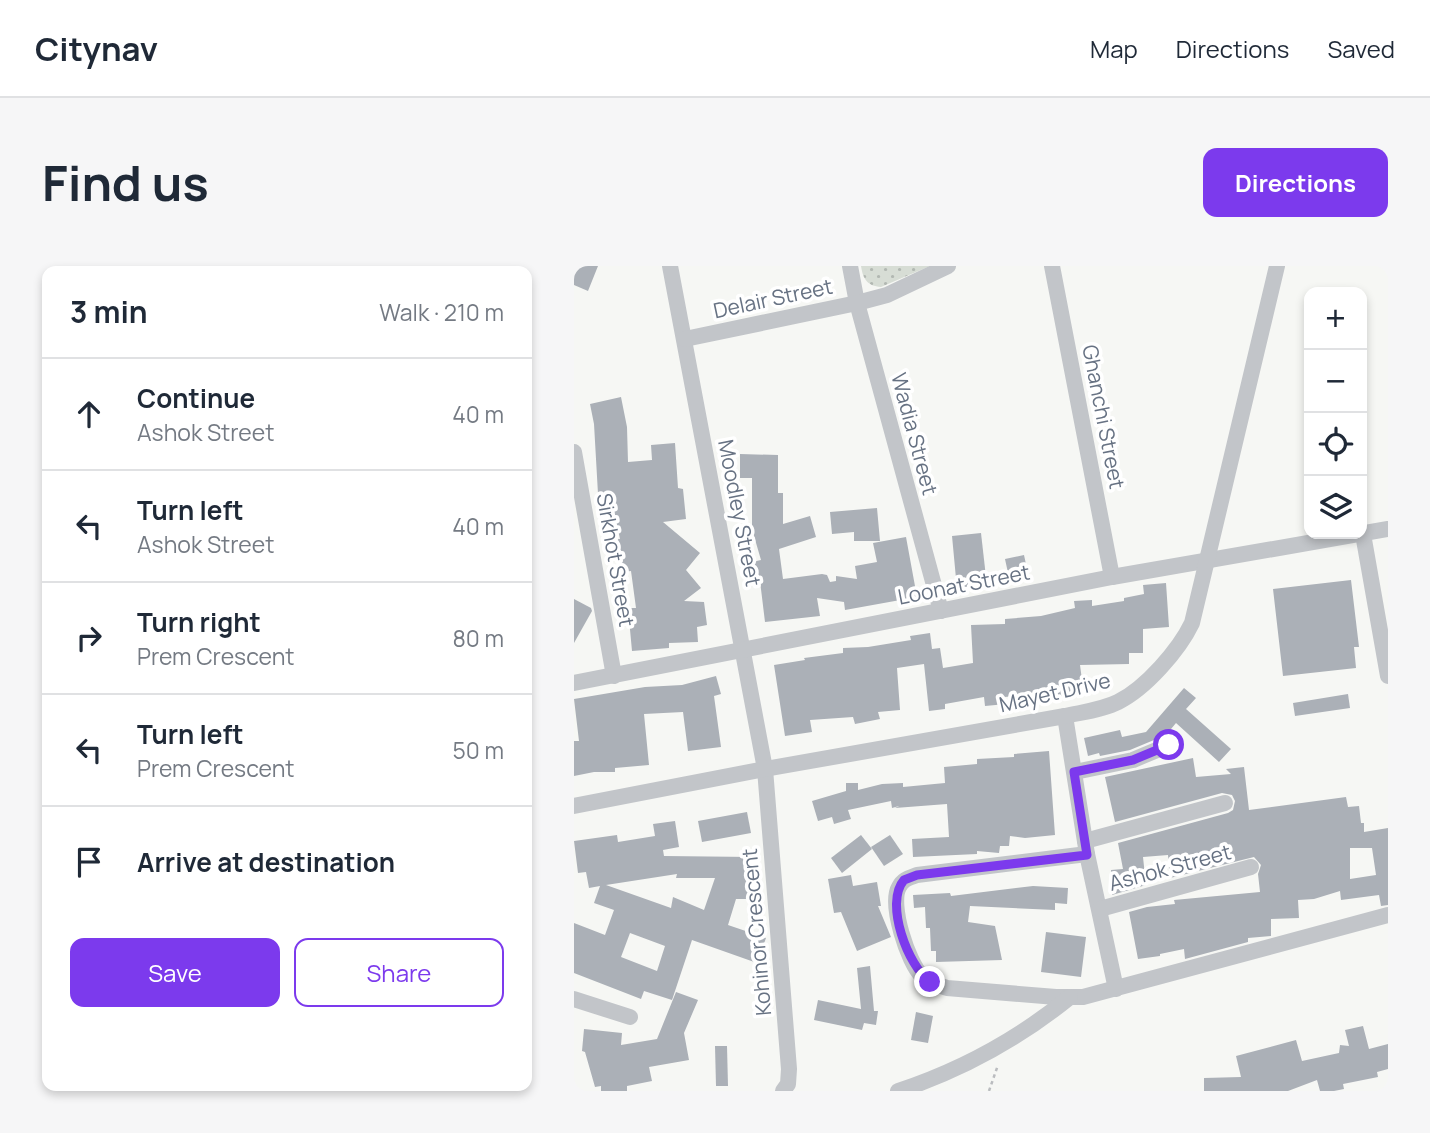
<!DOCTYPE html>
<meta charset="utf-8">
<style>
:root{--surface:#fff;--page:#f6f6f7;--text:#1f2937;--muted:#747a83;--line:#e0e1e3;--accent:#7c3aed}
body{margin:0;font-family:Manrope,sans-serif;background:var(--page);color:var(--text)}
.controls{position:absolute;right:21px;top:21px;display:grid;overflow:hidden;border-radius:14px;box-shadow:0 4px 10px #0003}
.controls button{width:63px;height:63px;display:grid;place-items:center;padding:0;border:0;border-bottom:2px solid var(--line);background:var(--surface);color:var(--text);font:35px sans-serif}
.stop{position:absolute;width:21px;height:21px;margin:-16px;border:5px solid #7c3aed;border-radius:50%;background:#fff}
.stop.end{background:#7c3aed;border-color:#fff;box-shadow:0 2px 7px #0008}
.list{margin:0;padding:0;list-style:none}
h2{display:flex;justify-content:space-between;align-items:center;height:91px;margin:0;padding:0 28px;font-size:30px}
h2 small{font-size:23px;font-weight:400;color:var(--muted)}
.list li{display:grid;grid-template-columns:46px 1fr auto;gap:21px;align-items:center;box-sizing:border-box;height:112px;padding:0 28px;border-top:2px solid var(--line)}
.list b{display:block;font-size:26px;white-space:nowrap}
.list p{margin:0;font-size:23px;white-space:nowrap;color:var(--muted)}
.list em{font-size:23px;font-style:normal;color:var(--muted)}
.actions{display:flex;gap:14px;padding:21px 28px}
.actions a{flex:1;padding:16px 0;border:2px solid var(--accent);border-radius:14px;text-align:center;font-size:24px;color:var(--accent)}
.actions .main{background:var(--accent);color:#fff}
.icon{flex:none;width:38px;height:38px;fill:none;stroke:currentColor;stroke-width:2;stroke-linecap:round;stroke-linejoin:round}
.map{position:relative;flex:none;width:814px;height:825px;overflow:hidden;border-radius:14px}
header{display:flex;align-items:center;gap:42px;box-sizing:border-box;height:98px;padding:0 35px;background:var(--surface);border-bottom:2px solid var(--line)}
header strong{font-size:33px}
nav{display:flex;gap:38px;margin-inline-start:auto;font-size:24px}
.intro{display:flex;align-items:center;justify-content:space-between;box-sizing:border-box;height:168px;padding:0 42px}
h1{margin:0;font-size:49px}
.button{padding:18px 32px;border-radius:14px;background:var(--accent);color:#fff;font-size:24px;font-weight:700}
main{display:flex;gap:42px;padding:0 42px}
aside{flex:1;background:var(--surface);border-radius:14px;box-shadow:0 4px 10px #0003}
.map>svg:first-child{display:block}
.park{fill:url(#park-dots)}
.building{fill:#abb0b7;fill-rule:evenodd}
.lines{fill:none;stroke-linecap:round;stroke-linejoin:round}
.path{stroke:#babcbf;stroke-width:2.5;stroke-dasharray:3.5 3.5;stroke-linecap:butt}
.street{stroke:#c2c5c9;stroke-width:16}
.route{stroke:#7c3aed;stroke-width:9}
.labels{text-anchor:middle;stroke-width:7;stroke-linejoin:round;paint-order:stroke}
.street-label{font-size:21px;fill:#677283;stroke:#fff}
</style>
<header>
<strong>Citynav</strong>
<nav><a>Map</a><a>Directions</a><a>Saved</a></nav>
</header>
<div class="intro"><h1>Find us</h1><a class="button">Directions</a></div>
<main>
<aside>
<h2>3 min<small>Walk · 210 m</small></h2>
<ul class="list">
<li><svg class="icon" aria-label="ahead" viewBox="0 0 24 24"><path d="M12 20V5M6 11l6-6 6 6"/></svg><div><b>Continue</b><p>Ashok Street</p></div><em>40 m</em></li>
<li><svg class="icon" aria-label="left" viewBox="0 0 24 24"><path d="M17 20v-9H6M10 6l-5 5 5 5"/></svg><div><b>Turn left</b><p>Ashok Street</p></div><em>40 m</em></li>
<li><svg class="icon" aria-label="right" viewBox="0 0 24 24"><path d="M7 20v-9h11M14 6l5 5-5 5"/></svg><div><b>Turn right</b><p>Prem Crescent</p></div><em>80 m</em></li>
<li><svg class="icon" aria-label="left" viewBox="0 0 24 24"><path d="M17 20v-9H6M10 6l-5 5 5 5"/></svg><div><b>Turn left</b><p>Prem Crescent</p></div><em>50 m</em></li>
<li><svg class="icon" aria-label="arrive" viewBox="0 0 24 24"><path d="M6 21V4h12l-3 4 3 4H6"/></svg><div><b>Arrive at destination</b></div></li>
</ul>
<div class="actions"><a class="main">Save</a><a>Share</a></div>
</aside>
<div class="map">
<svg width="814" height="825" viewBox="0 0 814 825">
<defs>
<pattern id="park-dots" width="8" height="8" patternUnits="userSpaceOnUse" patternTransform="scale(1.75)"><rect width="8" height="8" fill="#d7ddd5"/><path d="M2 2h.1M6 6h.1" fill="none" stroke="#b2b8b2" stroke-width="1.8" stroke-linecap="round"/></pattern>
</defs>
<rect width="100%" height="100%" fill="#f6f7f4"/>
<path class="park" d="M287,0H356L307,21C293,20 289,13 287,0Z"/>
<g class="building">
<polygon points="0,0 24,0 14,25 0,19"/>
<polygon points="47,131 53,161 54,196 78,194 77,179 101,177 104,222 109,223 112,253 89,256 126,287 112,304 127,322 110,335 130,336 133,359 123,361 124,376 95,377 95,382 58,385 54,342 62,342 57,305 49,306 44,273 46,273 38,235 34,236 34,227 24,228 20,158 16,138"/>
<polygon points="166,188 204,189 204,227 209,227 209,258 236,250 242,271 205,283 209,313 248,308 253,309 256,316 262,315 262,310 283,313 281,300 303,296 299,277 332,271 343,331 271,344 270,336 243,332 246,350 191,356 186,315 183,316 178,296 187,294 178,263 178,212 166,212"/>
<polygon points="303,242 306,275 280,275 280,266 258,268 256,246"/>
<polygon points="407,267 413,320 383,323 378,270"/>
<polygon points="450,289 455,312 436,316 431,293"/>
<polygon points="777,314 785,381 780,381 782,402 709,410 699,323"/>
<polygon points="592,317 595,361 569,363 569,387 555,387 555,398 506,399 510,429 482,433 481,425 431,431 432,438 411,440 410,431 371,438 371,443 355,445 350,398 323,402 326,444 304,446 306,453 281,458 279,451 236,454 238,466 211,470 200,399 231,394 230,392 269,387 269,382 294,381 337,374 336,370 356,367 358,383 366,382 369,402 399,397 397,359 431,358 431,353 467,350 501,342 500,335 518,334 518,340 550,335 550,332 570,328 569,319"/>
<polygon points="0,333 17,342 18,345 0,377"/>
<polygon points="142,410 147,428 140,430 147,481 114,485 109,446 70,448 75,499 41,502 41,506 20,506 0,510 0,475 5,475 0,433 71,421 108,419"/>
<polygon points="610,422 622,432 612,443 657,483 645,496 602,457 592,469 556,484 526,490 525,487 514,490 510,472 546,464 548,471 572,466"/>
<polygon points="774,428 776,442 721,450 719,437"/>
<polygon points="475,485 481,569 451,572 436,570 435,580 426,580 425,587 403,585 403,588 339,591 338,573 375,571 373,538 321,542 325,540 318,542 317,535 274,544 277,553 260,558 258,551 244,555 238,535 272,525 272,517 284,517 284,524 308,518 329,517 329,521 371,517 370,501 403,498 403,493 440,491 440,488"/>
<path d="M619,492L622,511L657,508L652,503L670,501L675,544L772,531L774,541L785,540L787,557H790V566L814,562V639L807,640L805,629L767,634L766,625L740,633L724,634L725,652L697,653V670L674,672V676L611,693L610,683L586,688V690L564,693L555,646L573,641L601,638L600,634L686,626L684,608L687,599L680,591L596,612L594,589L569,591L572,619L538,629L537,604L549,603L544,577L654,547L659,544L661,535L658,529L648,527L541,556L531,511ZM776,582H798L802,609L776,613Z"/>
<polygon points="173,546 177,567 128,576 124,555"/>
<path d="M101,555L105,581L89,584L90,590L179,591L178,633H162L154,659L192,672L183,697L118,674L98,734L70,725L67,733L0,707V657L31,669L40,644L20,637L26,620L15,622L12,606L4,607L0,575L43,569L44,576L81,570L79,558ZM103,608L102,612H141L130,644L99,631L97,642L32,619ZM56,667L91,680L83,705L47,691Z"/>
<polygon points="287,569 298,583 268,607 257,592"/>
<polygon points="316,569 329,588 310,600 297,581"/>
<polygon points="277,609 279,620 303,616 307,640 304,640 317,671 283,685 267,646 260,647 254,613"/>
<polygon points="459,620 494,622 493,638 481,637 481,644 396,640 394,656 421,660 428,694 362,696 362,685 357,685 356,662 352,662 351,641 340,642 339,629 376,627 377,630"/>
<polygon points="472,666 512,671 507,711 467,706"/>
<polygon points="296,700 300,745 304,745 302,759 290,757 288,764 240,754 244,734 287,743 283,702"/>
<polygon points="102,726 124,734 110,767 115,794 75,801 78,815 53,820 53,825 27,825 27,820 21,821 11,786 8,785 10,763 48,767 47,779 83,773"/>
<polygon points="342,746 359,750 354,777 337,774"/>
<polygon points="789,760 795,783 814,778 814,803 803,806 804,811 769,818 770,823 760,825 746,825 743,814 714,825 630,825 630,812 667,811 662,790 722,774 728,795 765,787 766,779 775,780 771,764"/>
<polygon points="141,780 153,780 154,820 142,820"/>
</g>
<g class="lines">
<polyline class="path" points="415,825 424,799"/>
<g class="street">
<polyline points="96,0 191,503 215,803 214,818 209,825"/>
<polyline points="276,0 283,37 367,345"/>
<polyline points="478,0 538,311"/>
<polyline points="111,73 283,37 313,29 374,0"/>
<polyline points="0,186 40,410"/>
<polyline points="789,268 814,410"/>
<polyline points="0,417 538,311 814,263"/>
<polyline points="491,450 513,588 542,723"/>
<polyline points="501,506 559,494 595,479"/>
<path d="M0,540L191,503L491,450C509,446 528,444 544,436C572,422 605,384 618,357L703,0"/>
<polyline points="511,575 651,537"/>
<path d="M513,588L343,609C335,612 329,613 325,621C315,638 334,697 348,710C355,717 364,719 373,722L482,731H509L814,649"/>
<polyline points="526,643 677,601"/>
<polyline points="0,733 56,751"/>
<path d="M324,825C388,804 443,774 496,731"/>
</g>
</g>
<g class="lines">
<path class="route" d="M356,716C334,700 310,637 330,614L343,609L513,589L500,506L559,494L595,479"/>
</g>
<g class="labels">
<g class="street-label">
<text transform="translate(199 33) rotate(-12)" y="7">Delair Street</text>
<text transform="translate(529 151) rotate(79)" y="7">Ghanchi Street</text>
<text transform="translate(340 168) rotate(75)" y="7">Wadia Street</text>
<text transform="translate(165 247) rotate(79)" y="7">Moodley Street</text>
<text transform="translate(41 294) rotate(80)" y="7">Sirkhot Street</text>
<text transform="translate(390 319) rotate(-11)" y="7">Loonat Street</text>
<text transform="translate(481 427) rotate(-13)" y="7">Mayet Drive</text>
<text transform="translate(596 602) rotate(-15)" y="7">Ashok Street</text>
<text transform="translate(183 666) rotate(-95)" y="7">Kohinor Crescent</text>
</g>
</g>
</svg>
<div class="controls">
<button>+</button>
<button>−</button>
<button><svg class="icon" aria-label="locate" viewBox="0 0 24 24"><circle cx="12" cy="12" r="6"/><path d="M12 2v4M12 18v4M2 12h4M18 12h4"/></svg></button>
<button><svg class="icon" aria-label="layers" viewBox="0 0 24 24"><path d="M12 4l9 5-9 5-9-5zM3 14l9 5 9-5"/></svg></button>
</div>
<div class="stop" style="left:595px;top:479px"></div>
<div class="stop end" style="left:356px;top:716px"></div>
</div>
</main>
